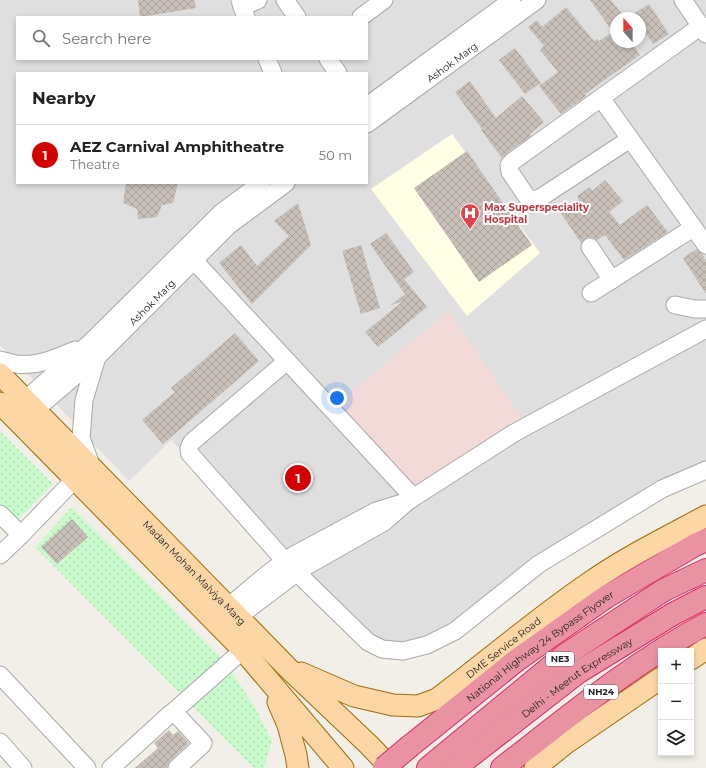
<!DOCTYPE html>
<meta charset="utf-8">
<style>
:root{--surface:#fff;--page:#f6f6f6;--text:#222;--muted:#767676;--line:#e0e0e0;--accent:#d40000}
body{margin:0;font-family:Montserrat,sans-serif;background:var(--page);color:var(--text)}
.controls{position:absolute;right:12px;bottom:12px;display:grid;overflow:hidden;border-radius:0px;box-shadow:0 2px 6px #0003}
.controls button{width:36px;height:36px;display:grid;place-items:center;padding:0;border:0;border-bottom:1px solid var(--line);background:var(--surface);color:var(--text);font:20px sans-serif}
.compass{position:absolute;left:610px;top:12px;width:36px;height:36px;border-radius:50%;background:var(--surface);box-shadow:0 2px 6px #0003;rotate:339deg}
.you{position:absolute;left:337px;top:398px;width:14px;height:14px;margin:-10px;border:3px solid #fff;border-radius:50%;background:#1a73e8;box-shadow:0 0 0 6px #1a73e833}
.badge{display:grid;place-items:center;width:26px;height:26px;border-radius:50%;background:var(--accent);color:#fff;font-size:13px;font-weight:700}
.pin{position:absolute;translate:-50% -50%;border:2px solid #fff;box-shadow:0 1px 4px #0006}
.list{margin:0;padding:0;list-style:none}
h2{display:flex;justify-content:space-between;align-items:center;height:52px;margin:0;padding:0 16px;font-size:17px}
h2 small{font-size:13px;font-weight:400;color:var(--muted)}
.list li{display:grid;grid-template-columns:26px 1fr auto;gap:12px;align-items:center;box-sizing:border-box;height:60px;padding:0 16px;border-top:1px solid var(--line)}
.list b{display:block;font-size:15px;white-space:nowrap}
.list p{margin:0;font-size:13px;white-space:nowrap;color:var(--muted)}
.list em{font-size:13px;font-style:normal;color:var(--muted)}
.icon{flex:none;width:22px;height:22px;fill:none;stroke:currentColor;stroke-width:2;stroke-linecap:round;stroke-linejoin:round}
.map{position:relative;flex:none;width:706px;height:768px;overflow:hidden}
.search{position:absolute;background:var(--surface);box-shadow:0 2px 6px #0003;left:16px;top:16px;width:352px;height:44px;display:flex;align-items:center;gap:10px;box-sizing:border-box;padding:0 14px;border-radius:0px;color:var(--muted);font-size:15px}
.panel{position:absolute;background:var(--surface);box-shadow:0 2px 6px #0003;left:16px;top:72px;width:352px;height:112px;border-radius:0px}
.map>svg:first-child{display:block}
.residential{fill:#e0dfdf;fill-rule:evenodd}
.commercial{fill:#f2dad9}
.education{fill:#ffffe5}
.park{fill:url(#park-dots)}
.building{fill:url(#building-cross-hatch)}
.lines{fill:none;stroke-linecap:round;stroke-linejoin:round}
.minor-casing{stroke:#a9a9a9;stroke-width:19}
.major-casing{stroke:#a06b00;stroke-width:23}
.highway-casing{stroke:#dc2a67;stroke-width:24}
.minor{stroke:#fff;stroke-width:17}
.major{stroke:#fcd6a4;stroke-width:21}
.highway{stroke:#e892a2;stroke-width:22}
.highway-bridge-casing{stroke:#dc2a67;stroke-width:24;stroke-linecap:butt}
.highway-bridge{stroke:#e892a2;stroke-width:22}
.labels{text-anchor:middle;stroke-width:4;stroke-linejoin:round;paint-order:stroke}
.shield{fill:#fff;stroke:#646464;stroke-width:1}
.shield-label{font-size:9px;font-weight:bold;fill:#222}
.street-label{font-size:10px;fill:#222;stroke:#fff}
.health-label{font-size:10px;font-weight:bold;fill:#be3a42;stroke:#fff;text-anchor:start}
</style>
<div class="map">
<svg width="706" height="768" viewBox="0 0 706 768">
<defs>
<pattern id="park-dots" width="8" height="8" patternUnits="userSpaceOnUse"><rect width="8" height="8" fill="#c8facc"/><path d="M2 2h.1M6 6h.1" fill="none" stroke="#acd6af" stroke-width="1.8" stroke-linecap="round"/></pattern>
<pattern id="building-cross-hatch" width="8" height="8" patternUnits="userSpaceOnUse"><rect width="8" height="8" fill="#c7bfb8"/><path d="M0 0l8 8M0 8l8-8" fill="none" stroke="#aba49e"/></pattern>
</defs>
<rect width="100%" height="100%" fill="#f2efe9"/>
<path class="residential" d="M0,0H706V471L663,489L430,647L362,641L171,440L129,481L0,345ZM17,17H367V59H17ZM616,18H640V42H616ZM17,73H367V183H17Z"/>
<polygon class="commercial" points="448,311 523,419 423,484 407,483 334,406"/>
<polygon class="education" points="452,134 540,253 467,316 371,189"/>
<g class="park">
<polygon points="0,431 53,484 13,525 0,512"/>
<polygon points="72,507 225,662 256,709 272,741 264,768 254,768 35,547"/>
</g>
<g class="building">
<polygon points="138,0 194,0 196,8 140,17"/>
<polygon points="590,0 611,0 625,18 616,18 616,42 631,42 640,55 613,74 585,94 586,96 561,114 539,86 558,72 540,50 544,46 528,27 537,20 542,27 566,7 594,41 597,39 599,41 613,32"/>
<polygon points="649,4 669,34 653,44 640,25 640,18 627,18"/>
<polygon points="515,48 541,83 525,94 499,60"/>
<polygon points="470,81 496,118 522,96 544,122 530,134 531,136 507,153 502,158 481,130 482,129 455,92"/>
<polygon points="467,151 532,245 479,282 414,188"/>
<polygon points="605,180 623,201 609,212 620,225 647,205 668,232 624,260 605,235 597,240 594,238 589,237 584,239 581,243 560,212 579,199 577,196 590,187 592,191"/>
<polygon points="126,183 178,183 173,203 162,205 157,217 138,219 137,209 123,203"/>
<polygon points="298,203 311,245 252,304 219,263 241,245 257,266 289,236 274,221"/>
<polygon points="386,233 414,272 404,279 427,307 378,347 365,332 402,302 391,305 405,294 370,244"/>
<polygon points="361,245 380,308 361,314 342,251"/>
<polygon points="697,249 702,254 706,261 706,294 683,258"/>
<polygon points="235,333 259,361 163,444 142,420 175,392 171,388"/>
<polygon points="72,519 88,537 57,564 41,547"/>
<polygon points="169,730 173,735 178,731 189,743 170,761 168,765 167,768 135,768 158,748 154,743"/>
</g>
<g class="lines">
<defs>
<g id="minor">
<polyline points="240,0 242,7 246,17"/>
<polyline points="285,0 297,17"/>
<polyline points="683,0 706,34"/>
<polyline points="242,7 258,0"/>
<polyline points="361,17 384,0"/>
<polyline points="267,59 273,73"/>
<polyline points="328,59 338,73"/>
<polyline points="601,98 706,245"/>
<polyline points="367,106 512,0"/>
<path id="s1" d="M367,124L537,0"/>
<path d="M630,139L540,198C535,200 532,200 527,197L510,172L509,165L513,161L701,26"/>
<polyline points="590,247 612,280"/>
<polyline points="187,253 413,497"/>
<polyline points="591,293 693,228"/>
<polyline points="675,305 695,309 706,309"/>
<path d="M0,360C5,361 10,363 16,364C37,367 56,358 75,350"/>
<path d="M287,361L192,442C189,447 188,449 190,454L285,561L368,642L382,649L403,651L427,645L455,631L539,564L662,489L706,470"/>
<polyline points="15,407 25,400 90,343 222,212 261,183"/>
<path id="s2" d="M26,416L35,410L97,357L228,226L286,183"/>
<polyline points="91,465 81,438 84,400 97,357"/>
<polyline points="0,514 21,535"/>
<polyline points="0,555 21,535 75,479"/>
<path d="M228,607C250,589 271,569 294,555L376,511L402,503"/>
<polyline points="238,617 303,568 384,522 408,501 514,433 706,329"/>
<polyline points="0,675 87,768"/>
<polyline points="173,712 243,650"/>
<polyline points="0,742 23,768"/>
<polyline points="111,768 170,714 173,712 175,713 203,743 202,745 177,768"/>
</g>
<g id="major">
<path id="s3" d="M0,374L288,668L369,745L391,768"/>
<polyline points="0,403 243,650 343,768"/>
<polyline points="691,659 706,649"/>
<path id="s4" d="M301,673L354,696L393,705L418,706L437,699C488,661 536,619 589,583C626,557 667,537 706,516"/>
<polyline points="278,702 288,725 296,755 298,768"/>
<polyline points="535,768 566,743 661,678"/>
</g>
<g id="highway">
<path id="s5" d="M410,746L517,660L606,597L695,545L706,540"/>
<polyline points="428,768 565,655 664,590 706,570"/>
<path id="s6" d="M455,768L577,673L673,614L706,597"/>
<path d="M502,768C568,717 632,663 706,624"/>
</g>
</defs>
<use href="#minor" class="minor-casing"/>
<use href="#major" class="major-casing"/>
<use href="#highway" class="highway-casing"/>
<use href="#minor" class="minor"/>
<use href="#major" class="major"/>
<use href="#highway" class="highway"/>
<defs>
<polyline id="highway-bridge" points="384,768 410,746"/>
</defs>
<use href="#highway-bridge" class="highway-bridge-casing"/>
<use href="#highway-bridge" class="highway-bridge"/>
</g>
<defs>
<symbol id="hospital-pin" viewBox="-11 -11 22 30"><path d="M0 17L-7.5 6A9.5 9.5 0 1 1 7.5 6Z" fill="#e0444e" stroke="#fff"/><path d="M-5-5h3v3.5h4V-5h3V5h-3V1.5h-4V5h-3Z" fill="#fff"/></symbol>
</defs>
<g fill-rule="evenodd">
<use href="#hospital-pin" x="459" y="202" width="22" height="30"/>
</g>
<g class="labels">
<g class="shield">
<rect x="546" y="652" width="28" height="14" rx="3"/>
<rect x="584" y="685" width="34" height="14" rx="3"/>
</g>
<g class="shield-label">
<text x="560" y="662">NE3</text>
<text x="601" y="695">NH24</text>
</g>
<g class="street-label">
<text dy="4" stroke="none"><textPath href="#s1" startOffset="105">Ashok Marg</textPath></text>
<text dy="4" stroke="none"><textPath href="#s2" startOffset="170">Ashok Marg</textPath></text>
<text dy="4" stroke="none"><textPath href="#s3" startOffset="278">Madan Mohan Malviya Marg</textPath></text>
<text dy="4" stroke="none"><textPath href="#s4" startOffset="227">DME Service Road</textPath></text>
<text dy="4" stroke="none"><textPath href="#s5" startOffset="164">National Highway 24 Bypass Flyover</textPath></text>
<text dy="4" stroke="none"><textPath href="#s6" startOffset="152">Delhi - Meerut Expressway</textPath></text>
</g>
<g class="health-label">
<text x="484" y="211">Max Superspeciality<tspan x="484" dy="12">Hospital</tspan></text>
</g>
</g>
</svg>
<div class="controls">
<button>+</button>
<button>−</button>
<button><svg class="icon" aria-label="layers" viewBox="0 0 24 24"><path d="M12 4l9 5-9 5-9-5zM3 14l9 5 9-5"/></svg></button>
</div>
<svg class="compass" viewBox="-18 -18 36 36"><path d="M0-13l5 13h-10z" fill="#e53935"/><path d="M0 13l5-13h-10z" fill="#767676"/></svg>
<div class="you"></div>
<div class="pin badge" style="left:298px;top:478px">1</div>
<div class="search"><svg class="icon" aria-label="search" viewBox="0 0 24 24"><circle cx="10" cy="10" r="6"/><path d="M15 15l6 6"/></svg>Search here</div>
<section class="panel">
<h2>Nearby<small></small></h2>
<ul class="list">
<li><span class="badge">1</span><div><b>AEZ Carnival Amphitheatre</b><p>Theatre</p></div><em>50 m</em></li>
</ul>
</section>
</div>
